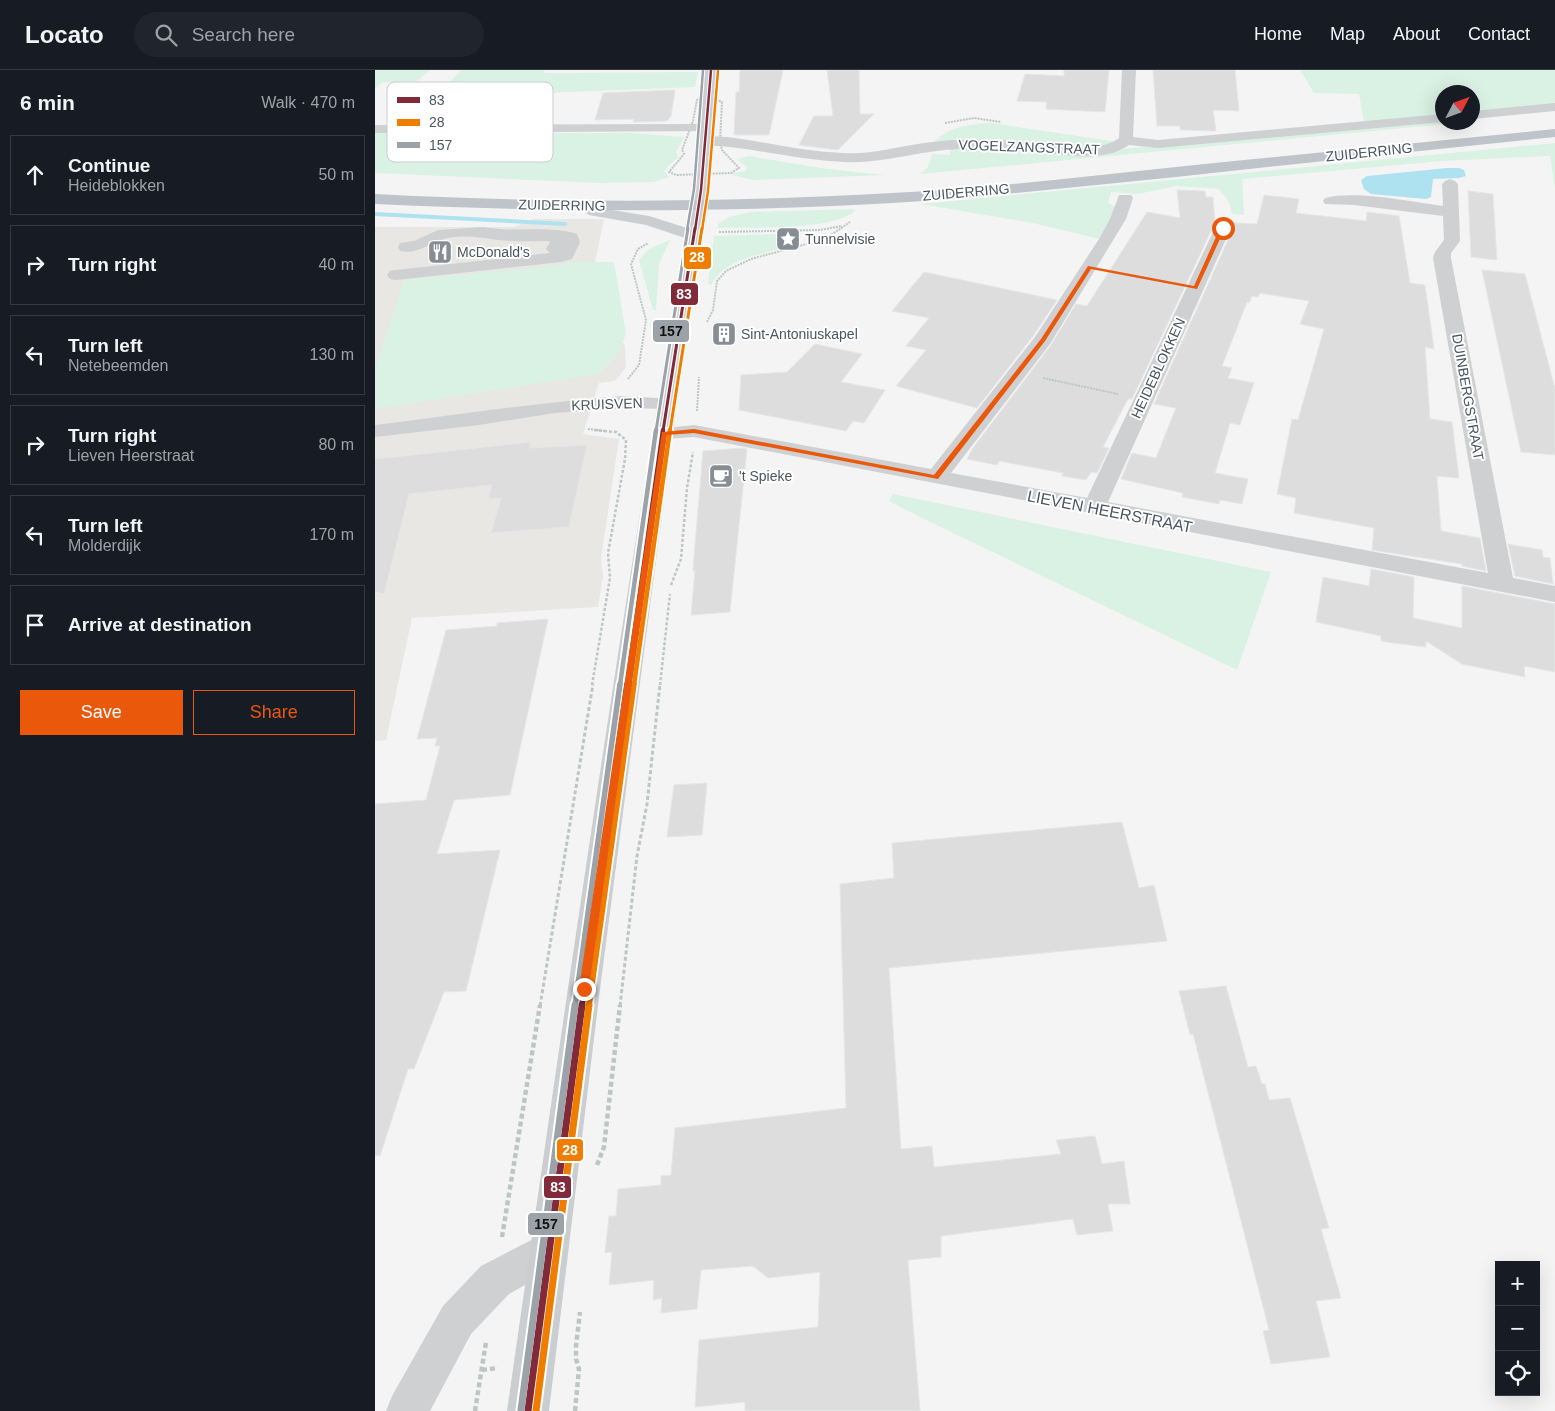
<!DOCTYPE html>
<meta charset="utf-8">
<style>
:root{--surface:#171b24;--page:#20242c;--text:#f1f3f6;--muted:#9ea1a6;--line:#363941;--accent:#ea580c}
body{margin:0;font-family:Arial,sans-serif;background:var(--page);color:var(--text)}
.controls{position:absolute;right:15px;bottom:15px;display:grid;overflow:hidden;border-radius:0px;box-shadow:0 5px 20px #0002}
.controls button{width:45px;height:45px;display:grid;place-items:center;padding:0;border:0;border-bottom:1px solid var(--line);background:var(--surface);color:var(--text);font:25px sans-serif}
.compass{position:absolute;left:1060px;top:15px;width:45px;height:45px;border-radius:50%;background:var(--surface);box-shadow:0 5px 20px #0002;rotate:49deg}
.stop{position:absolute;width:15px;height:15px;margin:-11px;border:4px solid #ea580c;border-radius:50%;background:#fff}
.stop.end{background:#ea580c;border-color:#fff;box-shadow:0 1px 5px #0008}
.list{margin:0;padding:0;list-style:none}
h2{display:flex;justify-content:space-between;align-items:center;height:65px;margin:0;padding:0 20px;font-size:21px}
h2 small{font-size:16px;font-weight:400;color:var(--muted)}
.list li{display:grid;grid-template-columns:32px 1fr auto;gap:15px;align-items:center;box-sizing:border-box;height:80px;margin:0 10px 10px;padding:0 10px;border:1px solid var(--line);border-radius:0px}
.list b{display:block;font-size:19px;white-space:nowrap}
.list p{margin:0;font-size:16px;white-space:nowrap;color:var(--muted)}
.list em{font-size:16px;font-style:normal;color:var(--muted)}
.actions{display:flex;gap:10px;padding:15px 20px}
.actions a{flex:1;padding:11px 0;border:1px solid var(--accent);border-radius:0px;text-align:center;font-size:18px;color:var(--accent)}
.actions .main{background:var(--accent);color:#fff}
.icon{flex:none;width:28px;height:28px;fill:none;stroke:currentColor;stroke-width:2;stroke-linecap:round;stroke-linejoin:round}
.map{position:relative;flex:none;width:1180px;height:1341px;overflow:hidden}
header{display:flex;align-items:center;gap:30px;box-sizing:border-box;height:70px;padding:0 25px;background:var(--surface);border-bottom:1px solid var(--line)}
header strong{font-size:24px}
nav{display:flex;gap:28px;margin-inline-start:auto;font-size:18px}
.search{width:350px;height:45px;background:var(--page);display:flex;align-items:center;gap:12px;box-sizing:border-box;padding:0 18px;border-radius:28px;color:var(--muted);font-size:19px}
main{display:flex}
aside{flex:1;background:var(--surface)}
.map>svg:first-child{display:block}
.commercial{fill:#e8e7e3}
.green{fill:#d9f2e3}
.water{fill:#aee2f0}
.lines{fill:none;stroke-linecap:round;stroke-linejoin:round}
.stream{fill:#aee2f0;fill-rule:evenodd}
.building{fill:#ddddde;stroke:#e5e6e7}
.path-far3{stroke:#bcc7c4;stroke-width:2;stroke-dasharray:2 1;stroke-linecap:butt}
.path-far2{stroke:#bcc7c4;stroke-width:2.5;stroke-dasharray:3 2;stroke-linecap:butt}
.path-far1{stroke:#bcc7c4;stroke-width:3;stroke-dasharray:4 2.5;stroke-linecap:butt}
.path{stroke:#bcc7c4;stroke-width:4.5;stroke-dasharray:5 3;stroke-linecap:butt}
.minor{fill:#ced0d2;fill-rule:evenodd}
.major{fill:#caced1;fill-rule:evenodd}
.highway{fill:#bec4c9;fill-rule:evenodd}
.bus-1-far4-casing{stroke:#fff;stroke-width:4.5}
.bus-1-far3-casing{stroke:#fff;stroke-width:5.5}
.bus-1-far2-casing{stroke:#fff;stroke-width:8}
.bus-1-far1-casing{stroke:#fff;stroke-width:9}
.bus-1-casing{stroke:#fff;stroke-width:11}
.bus-2-far4-casing{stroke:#fff;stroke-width:4.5}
.bus-2-far3-casing{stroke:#fff;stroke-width:5.5}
.bus-2-far2-casing{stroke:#fff;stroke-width:8}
.bus-2-far1-casing{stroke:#fff;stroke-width:9}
.bus-2-casing{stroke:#fff;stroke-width:11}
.bus-3-far4-casing{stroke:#fff;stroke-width:4.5}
.bus-3-far3-casing{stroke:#fff;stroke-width:5.5}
.bus-3-far2-casing{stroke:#fff;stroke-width:8}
.bus-3-far1-casing{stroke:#fff;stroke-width:9}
.bus-3-casing{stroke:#fff;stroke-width:11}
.bus-1-far4{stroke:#822a3a;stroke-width:2.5}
.bus-1-far3{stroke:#822a3a;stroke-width:3}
.bus-1-far2{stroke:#822a3a;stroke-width:4.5}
.bus-1-far1{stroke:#822a3a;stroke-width:5.5}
.bus-1{stroke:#822a3a;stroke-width:7}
.bus-2-far4{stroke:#ef7d00;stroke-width:2.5}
.bus-2-far3{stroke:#ef7d00;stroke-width:3}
.bus-2-far2{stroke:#ef7d00;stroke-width:4.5}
.bus-2-far1{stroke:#ef7d00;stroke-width:5.5}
.bus-2{stroke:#ef7d00;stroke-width:7}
.bus-3-far4{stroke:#9ba2a8;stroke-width:2.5}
.bus-3-far3{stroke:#9ba2a8;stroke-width:3}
.bus-3-far2{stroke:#9ba2a8;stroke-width:4.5}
.bus-3-far1{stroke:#9ba2a8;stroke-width:5.5}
.bus-3{stroke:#9ba2a8;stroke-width:7}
.route{fill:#ea580c}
.labels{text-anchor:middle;stroke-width:4;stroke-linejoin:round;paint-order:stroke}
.far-street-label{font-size:14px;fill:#4a5661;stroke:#fff}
.far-poi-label{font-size:14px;fill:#4a5661;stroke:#fff;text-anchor:start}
.street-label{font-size:16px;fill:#4a5661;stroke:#fff}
.key{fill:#fff;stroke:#c9ccd0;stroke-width:1}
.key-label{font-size:14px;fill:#4a5661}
.line-badge{stroke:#fff;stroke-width:2}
.badge-label{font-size:14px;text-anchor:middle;font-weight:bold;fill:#fff}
.pale-badge-label{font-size:14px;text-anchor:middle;font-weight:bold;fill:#111}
</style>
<header>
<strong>Locato</strong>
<div class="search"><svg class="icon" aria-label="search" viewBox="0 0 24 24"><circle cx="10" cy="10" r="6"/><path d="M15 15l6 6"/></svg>Search here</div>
<nav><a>Home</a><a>Map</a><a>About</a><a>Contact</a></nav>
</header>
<main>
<aside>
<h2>6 min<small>Walk · 470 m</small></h2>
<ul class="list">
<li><svg class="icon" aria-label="ahead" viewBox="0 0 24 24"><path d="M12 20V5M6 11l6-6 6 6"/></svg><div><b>Continue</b><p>Heideblokken</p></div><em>50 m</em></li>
<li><svg class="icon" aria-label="right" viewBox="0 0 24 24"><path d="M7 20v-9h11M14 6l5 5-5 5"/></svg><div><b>Turn right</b></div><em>40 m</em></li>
<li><svg class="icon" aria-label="left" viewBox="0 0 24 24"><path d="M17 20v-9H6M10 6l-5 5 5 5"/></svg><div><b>Turn left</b><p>Netebeemden</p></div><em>130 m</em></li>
<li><svg class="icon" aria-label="right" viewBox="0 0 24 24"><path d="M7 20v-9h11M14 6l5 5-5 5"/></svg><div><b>Turn right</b><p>Lieven Heerstraat</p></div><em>80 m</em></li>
<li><svg class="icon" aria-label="left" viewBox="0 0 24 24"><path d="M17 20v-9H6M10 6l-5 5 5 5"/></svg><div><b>Turn left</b><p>Molderdijk</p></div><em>170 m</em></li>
<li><svg class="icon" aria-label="arrive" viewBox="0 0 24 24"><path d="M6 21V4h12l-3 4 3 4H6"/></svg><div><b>Arrive at destination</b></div></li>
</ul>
<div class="actions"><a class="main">Save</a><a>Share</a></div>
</aside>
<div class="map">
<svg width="1180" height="1341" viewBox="0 0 1180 1341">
<rect width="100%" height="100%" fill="#f4f4f4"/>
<polygon class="commercial" points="159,149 229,149 220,193 235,246 250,276 251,297 240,311 224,313 208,364 244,369 226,488 228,507 223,537 37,548 11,670 0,671 0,157 139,157"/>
<g class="green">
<polygon points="0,0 55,0 39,13 8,12 0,18"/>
<polygon points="86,0 169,0 169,3 323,2 320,17 143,24 134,32 74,31 59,46 42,46"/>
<polygon points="925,0 1180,0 1180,34 1098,42 1098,22 1068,22 1067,45 989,52 984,24 939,23"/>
<polygon points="1067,50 1068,52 1082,53 545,104 553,97 557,84 575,85 575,77 602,77 729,84 748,79"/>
<path d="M616,53L630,55L742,72L717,79L623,72H559C575,56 594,54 616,53Z"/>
<polygon points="0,63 255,63 309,67 301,82 303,87 289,101 294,107 278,112 224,113 0,103"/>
<polygon points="1180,73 1180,118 1175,86 1067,91 867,109 869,145 857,144 854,132 844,119 801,116 763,124 736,122 733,133 740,137 738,147 724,169 658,153 546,134"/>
<polygon points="374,86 452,99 510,105 379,110 353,104 370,101 372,97 362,90 363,89"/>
<path d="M478,139L480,141C457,161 375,157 343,158V154L354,147L376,142Z"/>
<path d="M405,164L412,171V177C385,185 350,188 336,215L333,214L339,166Z"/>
<polygon points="295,170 284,194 281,240 278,240 264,190 274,179"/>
<polygon points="196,192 239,192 251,264 241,288 223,304 0,339 0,300 29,210 181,196"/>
<polygon points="518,424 896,502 862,600 547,448 514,431"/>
</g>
<polygon class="water" points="1072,98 1084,98 1089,100 1091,106 1084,108 1058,109 1056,127 1051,129 996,124 989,119 986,110 992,106"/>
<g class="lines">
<polygon class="stream" points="0,142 190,152 193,154 190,156 0,146"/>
</g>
<g class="building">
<polygon points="365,0 408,0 394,65 359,65 361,22 364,22"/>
<polygon points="452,0 484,0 485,44 499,44 463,80 424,75 439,46 458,46"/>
<polygon points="689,0 734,0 730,42 671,39 672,32 642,31 650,4 689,6"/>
<polygon points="778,0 860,0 864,41 838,40 841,61 805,60 805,56 782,56"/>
<polygon points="298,20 300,21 296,46 292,51 258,52 259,49 220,50 228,23"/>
<polygon points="802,120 830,121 831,127 838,127 840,152 882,154 889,125 924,129 921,143 991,151 992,142 1024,146 1035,213 1050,215 1059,279 1050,277 1055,349 1077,352 1084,408 1062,406 1066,461 1105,468 1111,501 1087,496 1087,494 997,480 999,458 919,443 921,428 902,424 917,349 923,350 949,259 925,254 934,231 885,223 883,227 877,226 874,233 872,232 847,296 857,298 853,308 879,313 865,355 855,353 840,403 873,409 867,434 845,430 844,434 807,427 808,423 746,409 757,383 781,388 801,338 779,334 858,159 854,153 842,153 838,157 757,329 753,329 728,377 734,378 722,403 716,402 711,410 687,406 688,403 624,391 622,395 592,389 598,378 676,275 701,234 712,236 772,142 805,148"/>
<polygon points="1093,121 1118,124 1122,190 1096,187"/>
<polygon points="1107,200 1150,204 1180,319 1180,385 1146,382"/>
<polygon points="549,202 682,230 658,266 602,338 521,316 551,280 531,276 554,248 517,241"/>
<polygon points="440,274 487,284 466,312 510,320 489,353 478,351 471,361 364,340 366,305 412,302"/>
<polygon points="155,372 155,378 212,375 194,457 116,463 126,428 113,429 117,415 34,424 9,524 0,522 0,389"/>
<polygon points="368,378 372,379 355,542 316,545 320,501 318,501 319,486 328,381"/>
<polygon points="1133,474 1167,480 1168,487 1175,488 1178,514 1140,506"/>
<polygon points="996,499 1039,507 1038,548 1087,558 1087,516 1180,534 1180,602 1149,596 1150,607 1087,594 1051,571 1051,577 1018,573 1006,571 1006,566 941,552 948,507 994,516"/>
<polygon points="173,549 135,725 79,730 62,784 125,780 91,921 69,922 39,999 33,999 5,1086 0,1085 0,734 51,730 65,676 60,676 62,668 42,669 71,560 122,556 122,553"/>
<polygon points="332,713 327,765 292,767 299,715"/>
<polygon points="747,752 764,818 779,815 792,871 514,898 526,1079 557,1076 559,1097 686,1084 681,1070 720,1066 727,1094 749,1091 755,1134 733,1134 738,1161 702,1165 698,1149 566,1166 566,1187 533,1190 545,1341 370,1341 370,1332 320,1337 324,1270 443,1257 445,1202 393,1208 378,1196 326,1200 322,1239 286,1243 287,1228 278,1230 279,1210 234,1215 237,1182 230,1183 234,1146 241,1146 243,1119 286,1115 286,1106 296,1105 300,1058 471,1038 465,814 519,808 517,773"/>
<polygon points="851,916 873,997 881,996 887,1014 890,1014 894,1030 915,1028 954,1158 946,1159 966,1228 941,1231 955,1287 896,1294 888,1261 894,1260 818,964 815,965 804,921"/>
</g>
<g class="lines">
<g class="path-far3">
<polygon points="333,26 347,32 345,72 347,80 364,98 356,103 301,105 294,102 309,84 307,80 318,51 322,30"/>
<polyline points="570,53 599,48 626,52"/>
<polyline points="344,162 445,160 467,156"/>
<polyline points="737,202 797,213"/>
<polyline points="332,252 338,240 342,211 351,201 376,189 450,169 475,152"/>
<polyline points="668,308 743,324"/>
<polyline points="253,309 264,295 271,250 256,194 263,179 273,173"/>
<polyline points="322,341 324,307"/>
<polyline points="213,359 230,361"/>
</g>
<g class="path-far2">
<polyline points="296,515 306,489 312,418 318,382"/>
<polyline points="217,615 235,508 233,483 250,389 251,370 241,362 218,360"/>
<polyline points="285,615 295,524"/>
</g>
<g class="path-far1">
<polyline points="165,936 218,614"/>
<polyline points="245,936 262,786 272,734 285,614"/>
</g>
<g class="path">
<polyline points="222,1095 229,1077 245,935"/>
<polyline points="127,1167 165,935"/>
<polyline points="107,1300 123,1298"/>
<polyline points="100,1341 111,1272"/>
<polyline points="200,1341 204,1299 201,1289 201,1276 205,1242"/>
</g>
<g class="minor">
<path d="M747,0H761L758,67L783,70L1068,44V52L783,78L754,75C727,94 684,84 654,81C631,79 608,78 585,79C546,80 508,94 469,92C422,90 376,77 329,75L324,74L322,71L324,68C339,64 358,68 373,70C404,75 435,82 467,83C495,85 521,77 549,73C575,69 602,69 628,70C659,72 719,87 744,68Z"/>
<polygon points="1180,33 1180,41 1098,49 1098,41"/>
<polygon points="330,54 335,55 337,58 335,61 0,63 0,55"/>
<path d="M1075,109L1080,111L1083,114L1085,171L1076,183V188L1138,508L1180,516V532L319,367L289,369L282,367L279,363L282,359L319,355L556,399L660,267L724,169L735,149L744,125H756L758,128L751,149L675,274L576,403L712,428L840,158L842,155H854L856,158L733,432L1113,503L1058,188L1060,182L1069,170L1068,146L979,135L950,134L948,131L950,128C982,120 1035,132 1068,136L1067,114L1070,111Z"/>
<path d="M108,157C138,163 174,155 202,164L205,172L197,189L186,192L21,210L15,209L12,205L15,201L21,200L175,183L171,179L175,172L174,171C157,171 140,172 123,170C106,168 86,164 69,169C54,173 42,185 25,181L23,177L25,173L39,171L63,160Z"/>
<path d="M248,326L299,329L302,333L299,337L292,339L248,338L180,343L104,355L0,367V355C83,345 165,332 248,326Z"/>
<polygon points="174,1161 188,1166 193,1180 188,1194 134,1224 96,1264 55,1341 11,1341 17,1326 68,1236 106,1196"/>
</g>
<path class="major" d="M329,0H343L334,120L302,333L277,521L225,919L174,1341H132C188,950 244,558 310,168L271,155L214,145L202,136L204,133L210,131L225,138L274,146L312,158L318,120Z"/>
<path class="highway" d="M1180,59V67C1054,80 928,93 801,107C707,116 612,127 517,133C345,143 172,142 0,134V124C172,133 345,133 517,123C612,118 707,107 801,97C928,84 1054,72 1180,59Z"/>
<defs>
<polyline id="bus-1-far4" points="320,160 326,120 336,0"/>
<polyline id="bus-1-far3" points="288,361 320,158"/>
<polyline id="bus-1-far2" points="252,615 288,360"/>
<polyline id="bus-1-far1" points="207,936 252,614"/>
<polyline id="bus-1" points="153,1341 207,935"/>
<polyline id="bus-2-far4" points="327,160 333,121 343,1"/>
<polyline id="bus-2-far3" points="295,361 327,158"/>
<polyline id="bus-2-far2" points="259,615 295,360"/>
<polyline id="bus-2-far1" points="214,936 259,614"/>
<polyline id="bus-2" points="161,1341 214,935"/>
<polyline id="bus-3-far4" points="312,160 319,119 328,0"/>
<polyline id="bus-3-far3" points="281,361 313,158"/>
<polyline id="bus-3-far2" points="245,615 281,360"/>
<polyline id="bus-3-far1" points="200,936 245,614"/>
<polyline id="bus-3" points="146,1340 200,935"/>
</defs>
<use href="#bus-1-far4" class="bus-1-far4-casing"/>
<use href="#bus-1-far3" class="bus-1-far3-casing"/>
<use href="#bus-1-far2" class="bus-1-far2-casing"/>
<use href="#bus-1-far1" class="bus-1-far1-casing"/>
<use href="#bus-1" class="bus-1-casing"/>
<use href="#bus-2-far4" class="bus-2-far4-casing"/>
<use href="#bus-2-far3" class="bus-2-far3-casing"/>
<use href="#bus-2-far2" class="bus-2-far2-casing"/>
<use href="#bus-2-far1" class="bus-2-far1-casing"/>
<use href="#bus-2" class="bus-2-casing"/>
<use href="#bus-3-far4" class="bus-3-far4-casing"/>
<use href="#bus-3-far3" class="bus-3-far3-casing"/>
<use href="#bus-3-far2" class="bus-3-far2-casing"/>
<use href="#bus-3-far1" class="bus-3-far1-casing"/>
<use href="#bus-3" class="bus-3-casing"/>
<use href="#bus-1-far4" class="bus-1-far4"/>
<use href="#bus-1-far3" class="bus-1-far3"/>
<use href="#bus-1-far2" class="bus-1-far2"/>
<use href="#bus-1-far1" class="bus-1-far1"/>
<use href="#bus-1" class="bus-1"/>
<use href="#bus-2-far4" class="bus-2-far4"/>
<use href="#bus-2-far3" class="bus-2-far3"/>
<use href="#bus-2-far2" class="bus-2-far2"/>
<use href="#bus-2-far1" class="bus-2-far1"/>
<use href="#bus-2" class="bus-2"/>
<use href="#bus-3-far4" class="bus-3-far4"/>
<use href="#bus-3-far3" class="bus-3-far3"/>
<use href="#bus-3-far2" class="bus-3-far2"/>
<use href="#bus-3-far1" class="bus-3-far1"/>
<use href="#bus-3" class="bus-3"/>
</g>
<polygon class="route" points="848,157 850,158 822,219 716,199 670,271 563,409 319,363 292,365 214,919 209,924 205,922 204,919 287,362 319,359 559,405 666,269 713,196 819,216 845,158"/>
<defs>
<symbol id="sight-square" viewBox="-11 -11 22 22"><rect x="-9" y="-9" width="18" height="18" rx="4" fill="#868d94" stroke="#fff"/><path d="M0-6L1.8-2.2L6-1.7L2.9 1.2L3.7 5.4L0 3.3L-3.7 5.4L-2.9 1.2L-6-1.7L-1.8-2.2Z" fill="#fff"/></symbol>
<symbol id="restaurant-square" viewBox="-11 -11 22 22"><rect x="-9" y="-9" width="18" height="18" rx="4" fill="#868d94" stroke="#fff"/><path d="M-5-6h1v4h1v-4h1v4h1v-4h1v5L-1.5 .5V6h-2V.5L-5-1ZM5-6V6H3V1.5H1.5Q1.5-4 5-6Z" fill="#fff"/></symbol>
<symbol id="building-square" viewBox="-11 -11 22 22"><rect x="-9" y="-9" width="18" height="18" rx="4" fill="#868d94" stroke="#fff"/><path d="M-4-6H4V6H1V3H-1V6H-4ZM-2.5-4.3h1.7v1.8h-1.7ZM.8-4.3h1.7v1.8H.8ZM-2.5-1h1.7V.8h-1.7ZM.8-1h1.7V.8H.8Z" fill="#fff"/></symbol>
<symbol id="cafe-square" viewBox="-11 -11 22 22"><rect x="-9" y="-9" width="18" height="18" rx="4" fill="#868d94" stroke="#fff"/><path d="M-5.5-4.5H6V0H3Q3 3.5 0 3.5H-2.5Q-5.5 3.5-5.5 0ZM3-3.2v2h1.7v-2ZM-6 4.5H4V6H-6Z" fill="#fff"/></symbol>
</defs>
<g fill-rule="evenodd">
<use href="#sight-square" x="399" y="155" width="28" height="28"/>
<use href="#restaurant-square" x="51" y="168" width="28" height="28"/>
<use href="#building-square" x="335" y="250" width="28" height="28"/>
<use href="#cafe-square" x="332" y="392" width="28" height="28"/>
</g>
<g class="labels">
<g class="far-street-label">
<text transform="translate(654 77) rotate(2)" y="5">VOGELZANGSTRAAT</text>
<text transform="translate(994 82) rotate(-6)" y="5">ZUIDERRING</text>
<text transform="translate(591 122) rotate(-5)" y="5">ZUIDERRING</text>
<text transform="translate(187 135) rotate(1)" y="5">ZUIDERRING</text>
<text transform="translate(783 298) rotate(-65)" y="5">HEIDEBLOKKEN</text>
<text transform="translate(1093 327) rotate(80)" y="5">DUINBERGSTRAAT</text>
<text transform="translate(232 334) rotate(-2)" y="5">KRUISVEN</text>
</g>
<g class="far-poi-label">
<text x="430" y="174">Tunnelvisie</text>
<text x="82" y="187">McDonald's</text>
<text x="366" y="269">Sint-Antoniuskapel</text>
<text x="364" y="411">'t Spieke</text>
</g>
<g class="street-label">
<text transform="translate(735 441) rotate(11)" y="6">LIEVEN HEERSTRAAT</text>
</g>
</g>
<rect x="12" y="12" width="166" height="80" rx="8" class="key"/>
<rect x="22" y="27" width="23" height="6" fill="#822a3a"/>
<rect x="22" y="49" width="23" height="7" fill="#ef7d00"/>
<rect x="22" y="72" width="23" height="6" fill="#9ba2a8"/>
<g class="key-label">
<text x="54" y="35">83</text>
<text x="54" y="57">28</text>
<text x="54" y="80">157</text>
</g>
<g class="line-badge">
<rect x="308" y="176" width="29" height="24" rx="5" fill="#ef7d00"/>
<rect x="295" y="212" width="29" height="24" rx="5" fill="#822a3a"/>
<rect x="277" y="249" width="38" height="24" rx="5" fill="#9ba2a8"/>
<rect x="181" y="1068" width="28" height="24" rx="5" fill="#ef7d00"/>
<rect x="168" y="1105" width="29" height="24" rx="5" fill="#822a3a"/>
<rect x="152" y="1142" width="38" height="24" rx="5" fill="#9ba2a8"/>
</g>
<g class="badge-label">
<text x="322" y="192">28</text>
<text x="309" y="229">83</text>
<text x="195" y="1085">28</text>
<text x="183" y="1122">83</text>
</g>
<g class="pale-badge-label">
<text x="296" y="266">157</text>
<text x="171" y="1159">157</text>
</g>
</svg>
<div class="controls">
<button>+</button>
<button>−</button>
<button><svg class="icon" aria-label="locate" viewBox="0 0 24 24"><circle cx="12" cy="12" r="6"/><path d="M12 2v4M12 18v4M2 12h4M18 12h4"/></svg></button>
</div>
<svg class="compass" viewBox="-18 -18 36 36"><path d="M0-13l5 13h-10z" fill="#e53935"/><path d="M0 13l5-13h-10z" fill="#9ea1a6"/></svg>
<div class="stop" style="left:848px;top:158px"></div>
<div class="stop end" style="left:209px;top:919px"></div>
</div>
</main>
